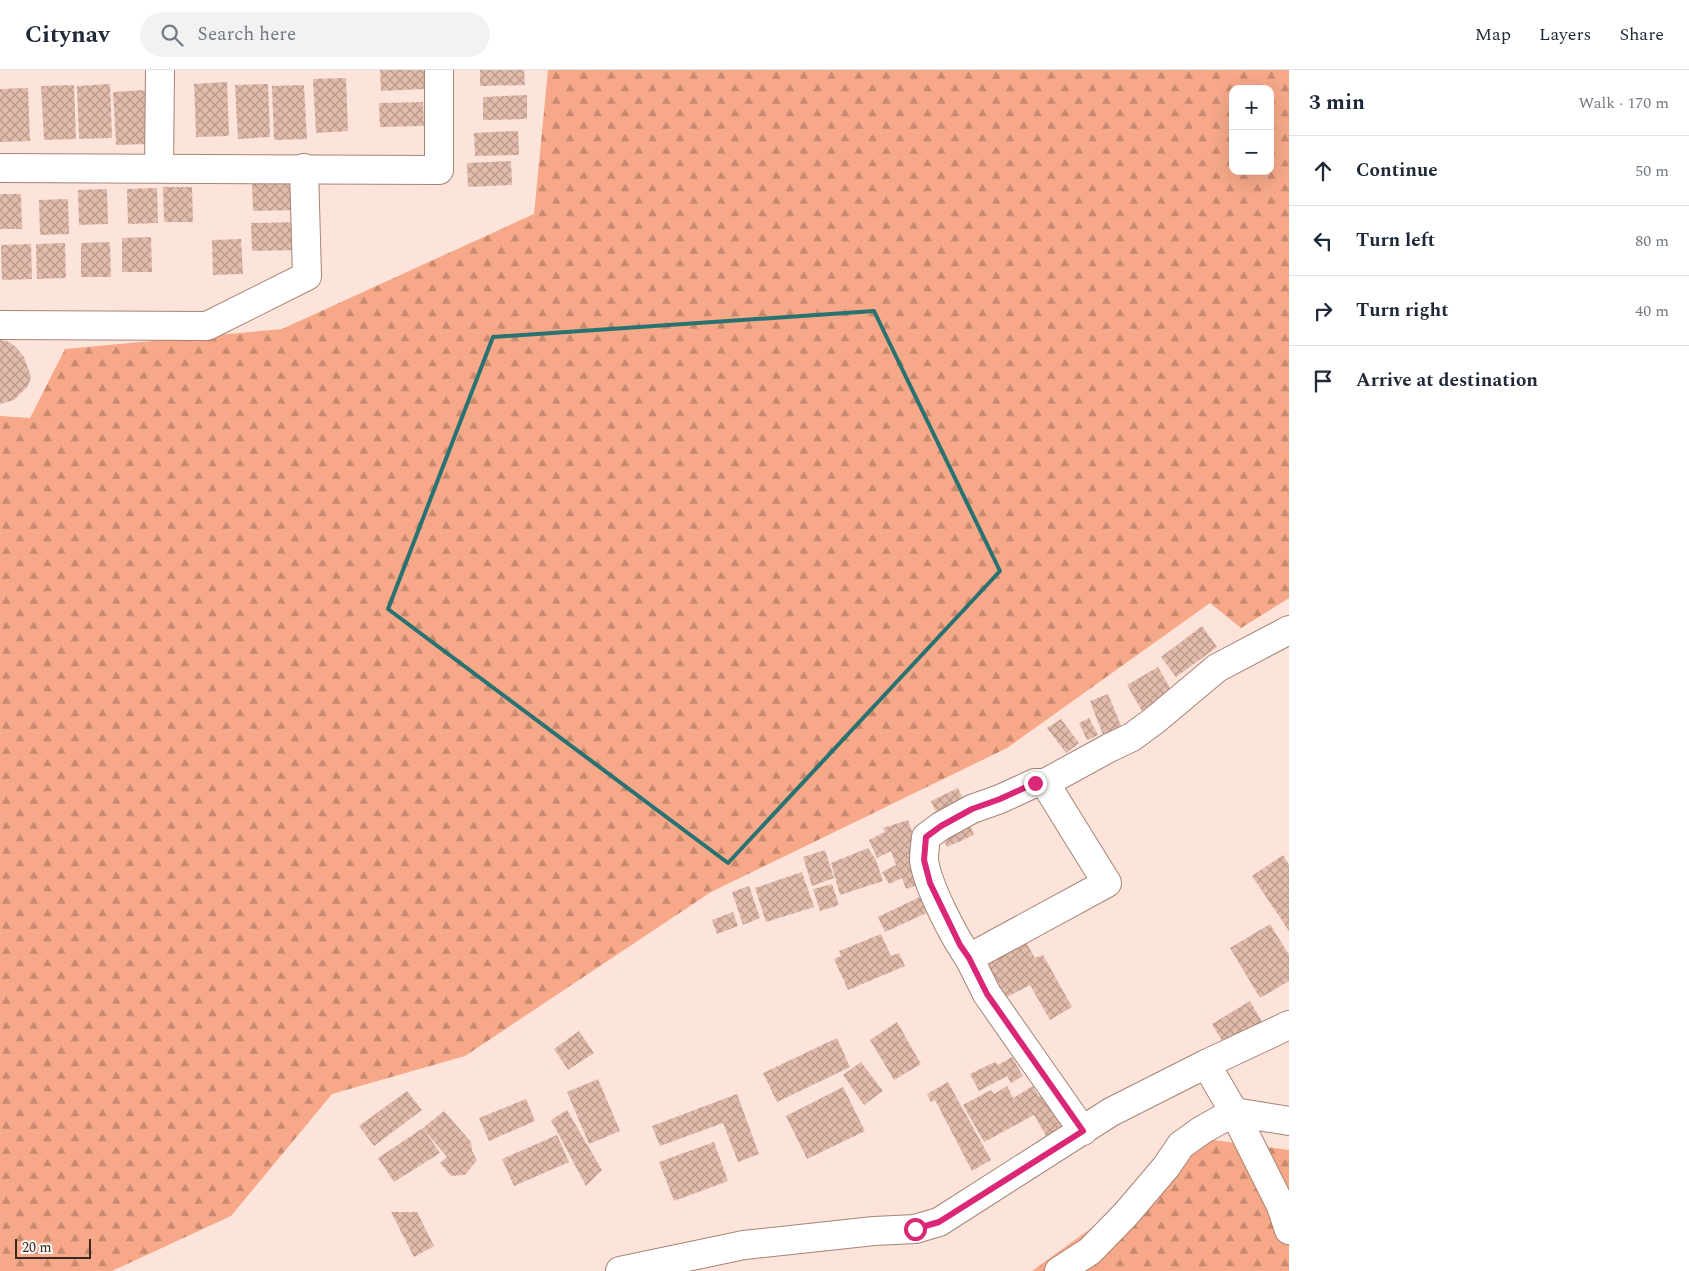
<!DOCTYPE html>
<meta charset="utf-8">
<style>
:root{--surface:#fff;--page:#f2f2f3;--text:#1f2937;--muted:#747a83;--line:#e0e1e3}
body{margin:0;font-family:Spectral,serif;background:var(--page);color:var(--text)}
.controls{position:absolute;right:15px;top:15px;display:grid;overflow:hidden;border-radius:10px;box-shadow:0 5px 20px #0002}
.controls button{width:45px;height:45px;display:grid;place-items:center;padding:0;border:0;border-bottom:1px solid var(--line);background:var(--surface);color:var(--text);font:25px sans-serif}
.scale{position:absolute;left:15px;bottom:12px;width:76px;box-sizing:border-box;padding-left:5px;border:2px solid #382923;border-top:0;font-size:14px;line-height:18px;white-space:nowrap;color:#382923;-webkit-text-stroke:4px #fdf5f2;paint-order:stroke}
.stop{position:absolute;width:15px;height:15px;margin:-11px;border:4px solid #db2777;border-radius:50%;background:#fff}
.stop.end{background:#db2777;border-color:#fff;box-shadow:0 1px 5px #0008}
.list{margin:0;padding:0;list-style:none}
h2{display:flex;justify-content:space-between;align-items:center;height:65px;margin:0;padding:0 20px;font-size:21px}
h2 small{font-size:16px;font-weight:400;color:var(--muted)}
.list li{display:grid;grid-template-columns:32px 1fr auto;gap:15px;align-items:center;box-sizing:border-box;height:70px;padding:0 20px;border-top:1px solid var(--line)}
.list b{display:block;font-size:19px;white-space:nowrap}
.list em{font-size:16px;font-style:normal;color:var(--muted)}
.icon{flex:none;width:28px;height:28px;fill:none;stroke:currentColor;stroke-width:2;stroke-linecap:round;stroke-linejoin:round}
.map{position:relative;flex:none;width:1289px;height:1201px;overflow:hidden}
header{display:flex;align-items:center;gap:30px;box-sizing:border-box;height:70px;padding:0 25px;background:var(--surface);border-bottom:1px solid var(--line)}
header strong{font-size:24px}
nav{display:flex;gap:28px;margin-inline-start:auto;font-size:18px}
.search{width:350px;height:45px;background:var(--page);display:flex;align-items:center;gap:12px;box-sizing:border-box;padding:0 18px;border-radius:28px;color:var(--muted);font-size:19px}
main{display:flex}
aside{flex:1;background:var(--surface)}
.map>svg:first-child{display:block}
.forest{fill:url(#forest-firs);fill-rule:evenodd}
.building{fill:url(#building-cross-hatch)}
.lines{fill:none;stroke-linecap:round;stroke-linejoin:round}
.minor-casing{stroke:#a78375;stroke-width:30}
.minor{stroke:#fff;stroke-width:28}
.route{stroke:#db2777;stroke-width:6}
.marked{fill:none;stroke:#287371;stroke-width:4;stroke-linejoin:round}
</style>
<header>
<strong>Citynav</strong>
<div class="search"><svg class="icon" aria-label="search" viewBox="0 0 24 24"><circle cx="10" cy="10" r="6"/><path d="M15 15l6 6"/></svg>Search here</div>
<nav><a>Map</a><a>Layers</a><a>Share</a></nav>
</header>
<main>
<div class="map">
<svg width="1289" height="1201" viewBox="0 0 1289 1201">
<defs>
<pattern id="forest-firs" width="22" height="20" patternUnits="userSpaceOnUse" patternTransform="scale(1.25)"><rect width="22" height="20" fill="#f6a888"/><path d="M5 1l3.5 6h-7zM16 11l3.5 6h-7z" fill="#c8896f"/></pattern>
<pattern id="building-cross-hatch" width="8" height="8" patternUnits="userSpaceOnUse" patternTransform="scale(1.25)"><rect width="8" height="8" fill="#e1bbab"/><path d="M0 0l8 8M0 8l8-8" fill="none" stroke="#b7988b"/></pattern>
</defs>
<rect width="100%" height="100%" fill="#fce4db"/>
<g class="forest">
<path d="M548,0H1289V528L1241,558L1210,533L1007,678L711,822L465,986L332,1024L231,1146L112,1201H0V346L30,348L65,279L282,259L534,144ZM1233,19H1270V101H1233Z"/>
<polygon points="1213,1070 1289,1080 1289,1201 1032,1201"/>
</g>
<g class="building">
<polygon points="380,0 425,0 425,19 381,21"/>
<polygon points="480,0 524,0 525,15 480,16"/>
<polygon points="346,8 348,61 316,63 313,9"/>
<polygon points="227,12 229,66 196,67 194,14"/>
<polygon points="110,14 112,68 79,69 77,16"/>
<polygon points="268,14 270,67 238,69 235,15"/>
<polygon points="74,15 76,69 44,70 41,16"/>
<polygon points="304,15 307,69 274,70 272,16"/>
<polygon points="28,18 30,71 0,72 0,19"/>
<polygon points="146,20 148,74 116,75 113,22"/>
<polygon points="527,25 527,49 483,50 483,27"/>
<polygon points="423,32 424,56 380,57 379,33"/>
<polygon points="518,61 519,85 475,86 474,63"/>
<polygon points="511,91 512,115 468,117 467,93"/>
<polygon points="299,111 299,140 253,141 252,112"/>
<polygon points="163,117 192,117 193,152 164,152"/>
<polygon points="157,118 158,153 128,154 127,119"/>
<polygon points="107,119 108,154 79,155 78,120"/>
<polygon points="0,124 21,124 22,159 0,159"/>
<polygon points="68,129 69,164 40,165 39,130"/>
<polygon points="298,152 299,180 252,181 251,153"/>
<polygon points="151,167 152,202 122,202 122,168"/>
<polygon points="241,169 243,204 213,205 212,170"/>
<polygon points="110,172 111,207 81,207 81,173"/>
<polygon points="65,173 66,208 37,209 36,174"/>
<polygon points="31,174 32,209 2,210 1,175"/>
<polygon points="0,270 7,271 16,277 24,287 31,307 28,316 14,330 0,334"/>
<polygon points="1202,556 1217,577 1176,607 1161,587"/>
<polygon points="1158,597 1174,625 1143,643 1127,615"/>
<polygon points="1108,624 1122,658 1103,665 1090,631"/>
<polygon points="1089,648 1098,665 1087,670 1079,653"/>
<polygon points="1061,649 1079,673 1066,683 1047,658"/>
<polygon points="958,718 967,737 940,750 931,731"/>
<polygon points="966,746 974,765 947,777 938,759"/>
<polygon points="908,750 926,802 927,812 906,819 902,808 889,814 882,802 896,795 891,781 877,788 869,770 885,762 883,758"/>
<polygon points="868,778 876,790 883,811 840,825 831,793"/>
<polygon points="825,780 834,808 812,816 803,787"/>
<polygon points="1283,785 1289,795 1289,861 1252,806"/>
<polygon points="802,802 814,837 766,852 755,818"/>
<polygon points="832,814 839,835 820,841 813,819"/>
<polygon points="749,816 760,848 743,855 732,822"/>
<polygon points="926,824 933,840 885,862 878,847"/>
<polygon points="733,842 738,856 717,864 712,850"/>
<polygon points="1270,854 1289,885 1289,911 1260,928 1230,878"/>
<polygon points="881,864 891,886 899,883 905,896 848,920 834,889 841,886 839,881"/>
<polygon points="1026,872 1035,888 1043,885 1072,937 1050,950 1030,915 1005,928 986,894"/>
<polygon points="1250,931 1262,952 1224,974 1212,954"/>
<polygon points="897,952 921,994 894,1010 870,970"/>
<polygon points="579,961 594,983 568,1000 554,979"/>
<polygon points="837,968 850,997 777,1032 763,1003"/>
<polygon points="1012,987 1023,1006 1011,1013 1007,1006 979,1021 970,1004 995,992 998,995"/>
<polygon points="861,992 883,1021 864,1035 843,1005"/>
<polygon points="598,1009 620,1061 589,1074 567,1022"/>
<polygon points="948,1012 991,1090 972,1101 935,1030 931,1032 927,1024"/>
<polygon points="1007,1016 1013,1028 1033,1016 1039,1027 1045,1023 1065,1056 1046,1066 1034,1045 984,1072 963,1035 991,1020 994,1024"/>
<polygon points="843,1017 865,1061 807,1089 786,1046"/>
<polygon points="407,1021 422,1040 374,1076 359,1056"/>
<polygon points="737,1024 759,1084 738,1092 723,1053 660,1076 652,1056"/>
<polygon points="526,1029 535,1051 489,1071 479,1048"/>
<polygon points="567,1040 602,1100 586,1116 551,1050"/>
<polygon points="444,1041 471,1072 472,1081 477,1090 465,1105 451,1106 440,1093 447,1087 424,1060 440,1083 394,1112 378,1088 423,1058"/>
<polygon points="557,1065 569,1092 514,1116 502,1089"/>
<polygon points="714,1072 728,1111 674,1131 659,1092"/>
<polygon points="391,1142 417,1142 434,1176 414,1187"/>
</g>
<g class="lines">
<defs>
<g id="minor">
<polyline points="0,98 439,100 439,0"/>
<polyline points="159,98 160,0"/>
<polyline points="0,255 207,256 307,206 304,98"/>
<path d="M969,888C954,867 927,815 924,790C924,783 925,775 926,767L941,756L972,739L1000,729L1035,713H1045"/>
<polyline points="1206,994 1234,1042 1281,1136 1289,1160"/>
<polyline points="1083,1061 987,924 969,888 1107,813 1045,713 1109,678 1132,667 1155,650 1217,598 1289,560"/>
<polyline points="620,1201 744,1175 874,1161 915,1159 939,1152 1111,1042 1206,994 1289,955"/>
<polyline points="1059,1201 1090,1181 1126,1144 1166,1097 1181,1075 1202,1060 1234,1042 1289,1051"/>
</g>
</defs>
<use href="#minor" class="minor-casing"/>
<use href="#minor" class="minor"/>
</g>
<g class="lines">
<polyline class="route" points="915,1159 939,1152 1083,1061 987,924 969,888 960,875 930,813 924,790 926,767 941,756 972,739 1000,729 1035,713"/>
</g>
<path class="marked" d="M874,241L1000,501L728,793L388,539L493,267Z"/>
</svg>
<div class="controls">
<button>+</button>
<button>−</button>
</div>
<div class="scale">20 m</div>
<div class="stop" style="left:915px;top:1159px"></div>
<div class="stop end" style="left:1035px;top:713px"></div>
</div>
<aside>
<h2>3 min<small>Walk · 170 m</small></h2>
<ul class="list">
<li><svg class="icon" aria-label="ahead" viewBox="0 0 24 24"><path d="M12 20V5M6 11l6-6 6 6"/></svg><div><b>Continue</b></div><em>50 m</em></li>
<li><svg class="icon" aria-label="left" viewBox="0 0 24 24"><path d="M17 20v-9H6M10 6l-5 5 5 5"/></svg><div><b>Turn left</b></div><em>80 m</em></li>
<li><svg class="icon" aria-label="right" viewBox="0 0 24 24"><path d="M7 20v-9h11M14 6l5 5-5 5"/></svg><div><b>Turn right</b></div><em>40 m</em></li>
<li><svg class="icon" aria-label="arrive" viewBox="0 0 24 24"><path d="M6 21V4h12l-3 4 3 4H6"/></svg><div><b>Arrive at destination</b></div></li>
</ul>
</aside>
</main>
